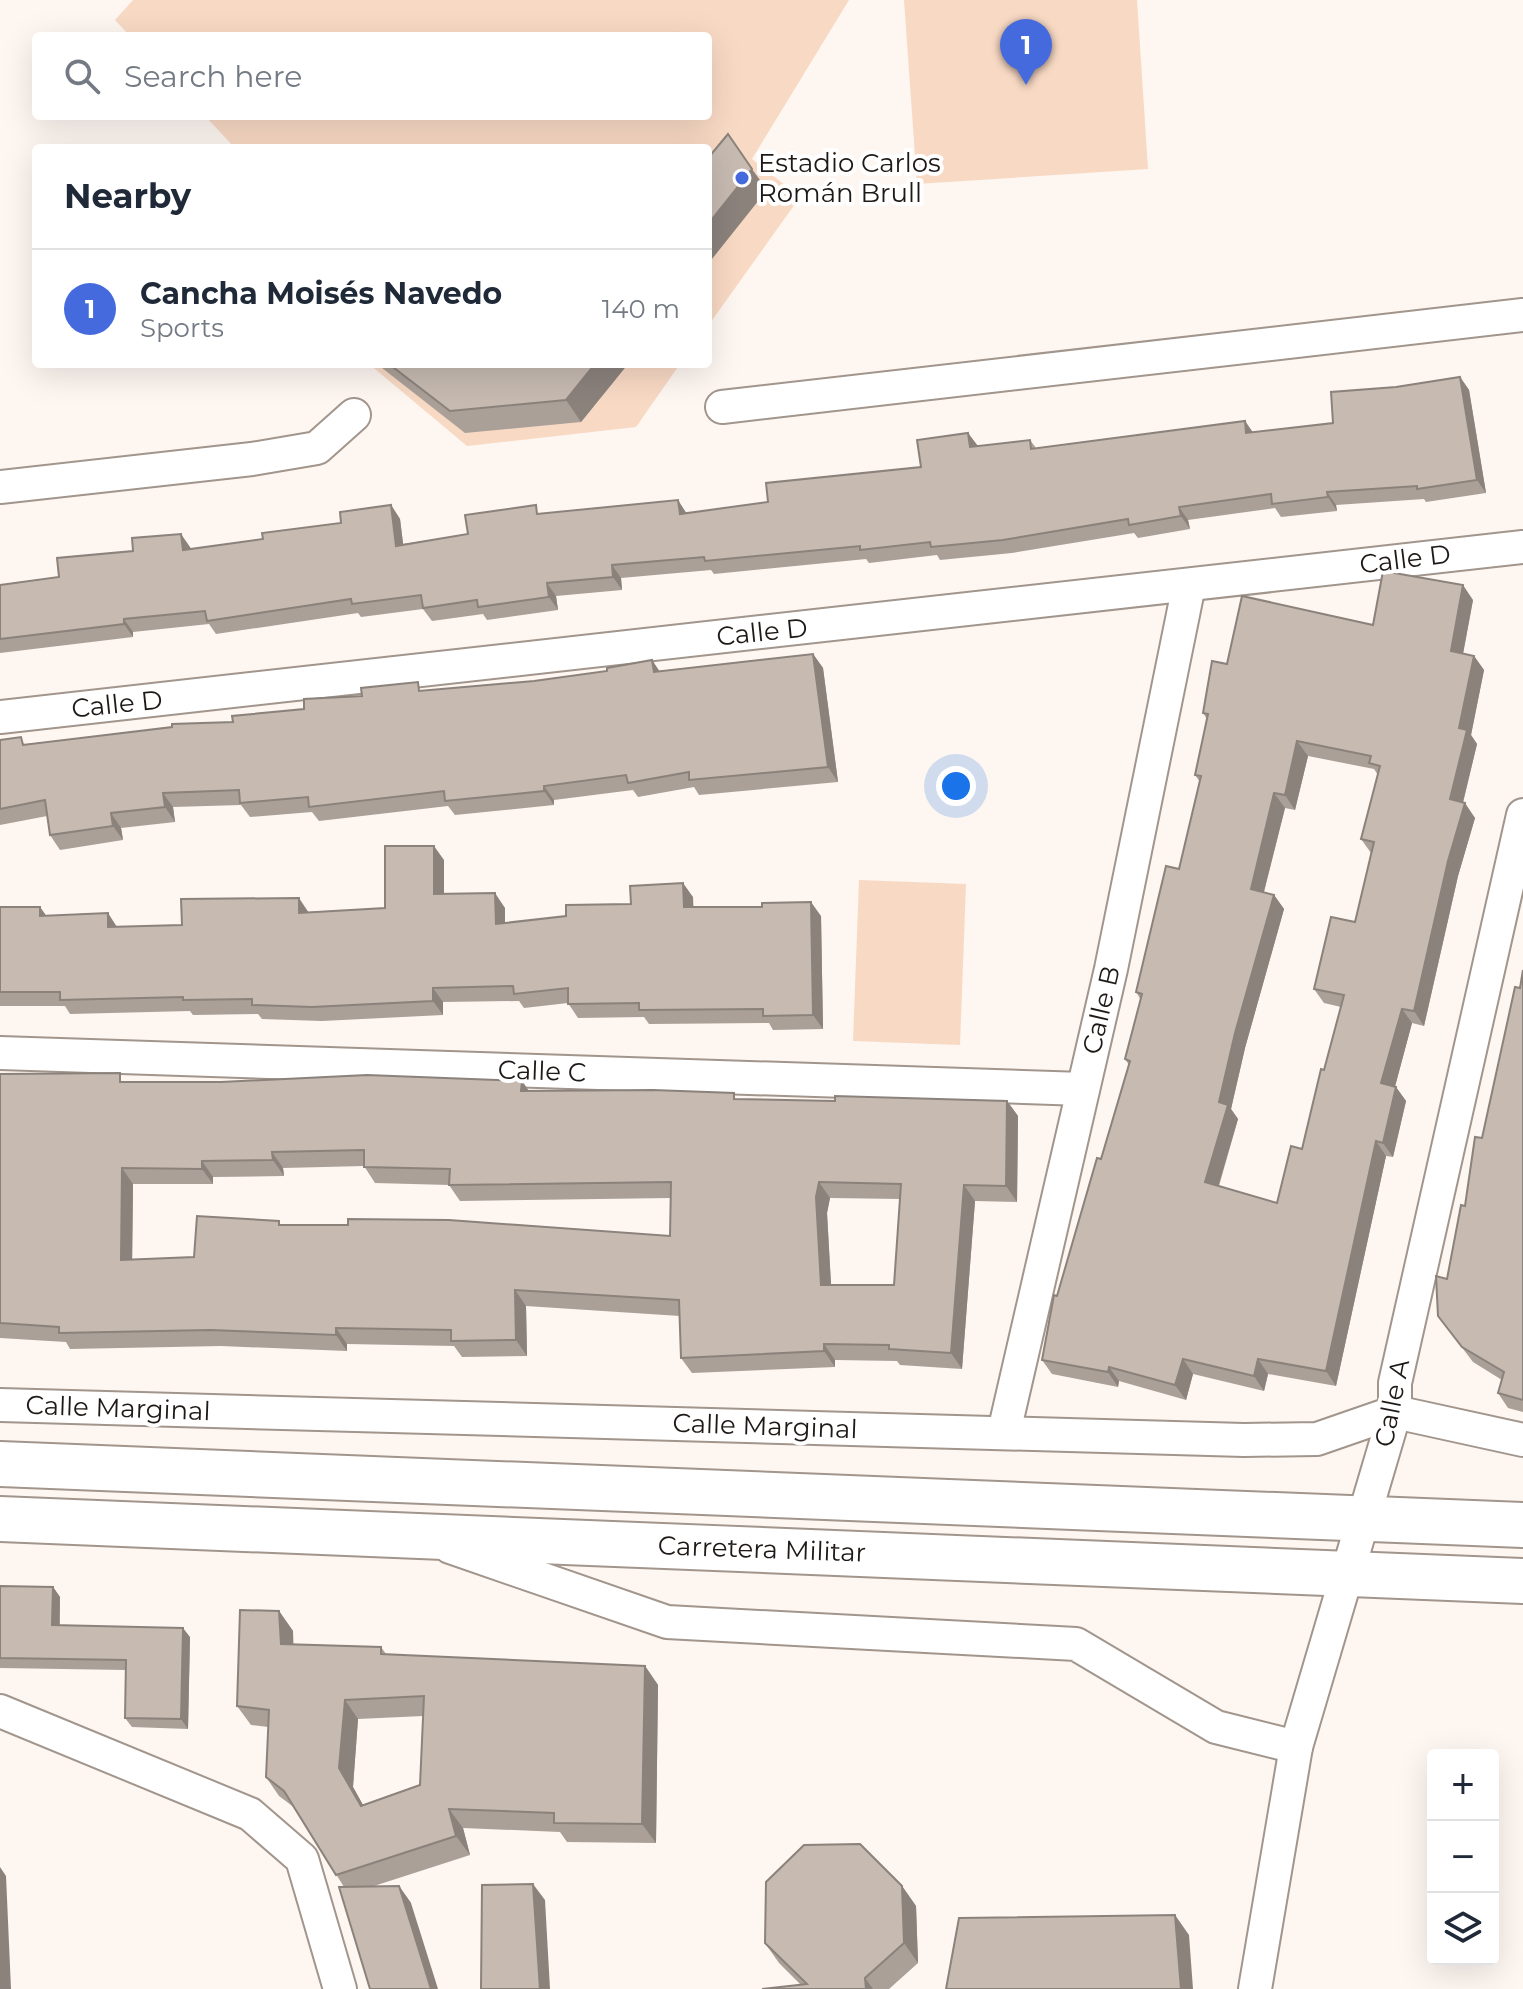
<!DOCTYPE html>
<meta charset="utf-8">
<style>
:root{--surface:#fff;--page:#f2f2f3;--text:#1f2937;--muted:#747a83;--line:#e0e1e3;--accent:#456add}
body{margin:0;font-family:Montserrat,sans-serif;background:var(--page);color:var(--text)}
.controls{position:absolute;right:24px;bottom:24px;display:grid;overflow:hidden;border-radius:8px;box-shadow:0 8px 32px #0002}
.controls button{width:72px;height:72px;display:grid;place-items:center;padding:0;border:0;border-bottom:2px solid var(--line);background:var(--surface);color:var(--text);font:40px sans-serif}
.you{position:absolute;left:956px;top:786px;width:28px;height:28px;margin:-20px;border:6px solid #fff;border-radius:50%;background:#1a73e8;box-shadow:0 0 0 12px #1a73e833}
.badge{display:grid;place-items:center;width:52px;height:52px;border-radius:50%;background:var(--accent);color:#fff;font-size:26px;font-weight:700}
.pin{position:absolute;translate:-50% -66px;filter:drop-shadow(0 2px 4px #0008)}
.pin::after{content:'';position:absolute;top:42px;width:28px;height:24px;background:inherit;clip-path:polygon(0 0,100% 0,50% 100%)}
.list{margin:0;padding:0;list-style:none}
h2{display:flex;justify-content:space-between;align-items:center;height:104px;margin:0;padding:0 32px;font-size:34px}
h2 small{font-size:26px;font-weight:400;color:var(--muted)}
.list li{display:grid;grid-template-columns:52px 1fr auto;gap:24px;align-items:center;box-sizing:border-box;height:120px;padding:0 32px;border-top:2px solid var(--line)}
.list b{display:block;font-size:30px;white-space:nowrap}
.list p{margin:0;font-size:26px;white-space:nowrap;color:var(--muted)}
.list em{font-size:26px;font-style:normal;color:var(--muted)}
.icon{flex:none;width:44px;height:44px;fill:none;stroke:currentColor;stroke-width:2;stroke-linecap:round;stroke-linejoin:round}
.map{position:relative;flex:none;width:1523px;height:1989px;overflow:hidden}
.search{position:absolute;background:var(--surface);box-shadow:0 8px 32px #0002;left:32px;top:32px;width:680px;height:88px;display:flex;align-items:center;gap:20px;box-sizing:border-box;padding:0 28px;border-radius:8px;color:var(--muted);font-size:30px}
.panel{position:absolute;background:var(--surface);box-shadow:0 8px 32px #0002;left:32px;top:144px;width:680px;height:224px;border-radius:8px}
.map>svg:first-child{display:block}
.green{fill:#f8d9c4}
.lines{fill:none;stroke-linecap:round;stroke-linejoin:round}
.minor-casing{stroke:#a1958c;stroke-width:36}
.secondary-casing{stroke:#a1958c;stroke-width:48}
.minor{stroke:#fff;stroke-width:32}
.secondary{stroke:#fff;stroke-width:44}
.wall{fill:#aaa098;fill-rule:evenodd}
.shaded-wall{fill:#8b827c}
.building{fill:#c6bab1;stroke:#8b827c;stroke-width:2;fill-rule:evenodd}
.poi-dot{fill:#456add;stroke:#fff;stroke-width:3}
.labels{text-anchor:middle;stroke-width:8;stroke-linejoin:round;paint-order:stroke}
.poi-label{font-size:26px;fill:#1e1916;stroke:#fff;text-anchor:start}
.street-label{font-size:26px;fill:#1e1916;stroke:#fff}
</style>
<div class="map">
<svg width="1523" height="1989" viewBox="0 0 1523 1989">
<rect width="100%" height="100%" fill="#fef6f1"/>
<g class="green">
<polygon points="133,0 849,0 752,159 800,197 708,326 708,148 235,148 205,116 708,116 708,36 130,36 115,20"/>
<polygon points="904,0 1137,0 1148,169 917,184"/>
<polygon points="369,364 680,364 636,427 467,446"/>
<polygon points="859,880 966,884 960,1045 853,1041"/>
</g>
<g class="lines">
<defs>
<g id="minor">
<polyline points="722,407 1523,315"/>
<polyline points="0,487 252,459 317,448 354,415"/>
<polyline points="0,717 1523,547"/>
<polyline points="0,1053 1083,1089"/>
<polyline points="0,1405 1244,1440 1317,1439 1395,1412 1523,1440"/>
<polyline points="1004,1432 1111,969 1189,585"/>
<polyline points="450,1547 667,1622 1076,1644 1216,1727 1296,1747"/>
<polyline points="0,1711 250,1814 302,1859 340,1989"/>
<polyline points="1255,1989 1296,1747 1395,1412 1395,1383 1523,815"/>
</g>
<g id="secondary">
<polyline points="0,1464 1523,1525"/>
<polyline points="0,1519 1523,1581"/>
</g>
</defs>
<use href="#minor" class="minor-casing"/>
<use href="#secondary" class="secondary-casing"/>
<use href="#minor" class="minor"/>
<use href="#secondary" class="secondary"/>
</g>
<g class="wall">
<polygon points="377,364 628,364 581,422 465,433"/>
<polygon points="1460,377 1469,390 1486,493 1426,502 1424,499 1336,505 1337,511 1281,517 1275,508 1188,520 1190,529 1138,538 1134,533 1012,553 940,560 937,555 869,563 866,559 714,574 711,570 621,578 622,590 556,596 558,610 487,620 483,614 432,621 423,609 361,617 358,613 216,634 209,624 133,632 133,637 0,653 0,585 59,577 190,547 191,549 263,539 341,523 391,505 400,519 403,544 468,534 542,513 687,513 768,502 921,467 968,433 977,446 1030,440 1036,448 1245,421 1253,433 1333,423 1396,387"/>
<path d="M1473,600L1463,653L1474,656L1484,670L1471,735L1477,744L1463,803L1475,818L1458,876L1424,1026L1412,1023L1395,1086L1406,1101L1393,1157L1386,1156L1336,1386L1268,1374L1264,1391L1193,1374L1186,1400L1119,1381L1118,1387L1052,1374L1042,1360L1057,1296L1101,1159L1129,1065L1125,1059L1141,1000L1136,992L1179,869L1200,782L1195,775L1207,719L1203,713L1227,664L1373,625ZM1308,756L1374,769L1378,775L1361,839L1371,853L1355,922L1314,989L1324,1003L1341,1007L1302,1149L1277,1203L1219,1186L1238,1119L1231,1109L1245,1048L1284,909L1274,895L1264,892L1285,808L1295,810Z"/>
<polygon points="813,654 823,668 838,782 699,795 694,787 638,797 633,790 554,800 554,805 455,815 448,806 319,821 312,812 250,817 241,805 173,807 175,822 121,828 123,840 60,850 50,835 47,816 0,825 0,740 26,744 233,722 304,709 362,696 534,681 607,671 652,660 659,671"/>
<polygon points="444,860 444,894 505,908 505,923 566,916 631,904 693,897 693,907 821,916 823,1029 773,1030 769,1023 649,1024 644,1017 578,1018 568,1003 524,1008 519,1001 443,1002 443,1015 322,1021 262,1019 258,1014 193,1015 190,1011 70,1014 65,1006 0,1006 0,907 40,907 46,916 117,927 182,925 308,912 385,908"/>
<polygon points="1523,970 1523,1412 1508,1408 1498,1393 1502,1380 1473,1362 1438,1316 1520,988"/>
<path d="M0,1074L126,1082L522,1081L529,1091L739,1099L835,1101H1007L1018,1116L1017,1202L975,1201L962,1369L900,1365L897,1361L835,1360V1367L692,1373L681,1358L680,1316L526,1306L527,1356L462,1357L454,1346L347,1344V1351L221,1346L70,1349L66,1342L0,1338ZM364,1166L375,1183L449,1185L460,1201L671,1198L670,1236L282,1225L194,1257L132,1260L133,1184H213V1177L284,1176L283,1168ZM830,1198L900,1199L894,1285H831L827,1213Z"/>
<polygon points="0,1586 53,1587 60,1597 60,1625 190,1637 188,1729 132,1727 125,1718 126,1670 0,1668"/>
<path d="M279,1611L293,1631V1644L381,1647L386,1654L645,1666L658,1685L656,1843L567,1842L560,1832L463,1828L470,1855L374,1886H399L411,1903L344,1887L295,1808L279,1796L266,1777L268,1727L251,1725L237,1706ZM423,1716L420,1785L363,1805L353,1787L358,1719Z"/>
<polygon points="902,1886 916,1906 918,1963 889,1989 762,1989 801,1985 779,1963 765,1943"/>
</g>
<g class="shaded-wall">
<polygon points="752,169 767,190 708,264 708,224"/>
<polygon points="595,364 628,364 581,422 566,400"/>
<polygon points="1460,377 1469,390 1486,493 1477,480"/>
<polygon points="1245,421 1254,434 1246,433"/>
<polygon points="968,433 978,446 970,447"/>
<polygon points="1327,492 1336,505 1337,511 1328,497"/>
<polygon points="678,500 687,514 680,514"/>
<polygon points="391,505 400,519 405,559 396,546"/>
<polygon points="1179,507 1188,520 1190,529 1181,516"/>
<polygon points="181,534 190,547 192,563 183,550"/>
<polygon points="612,565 621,578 622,590 613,577"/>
<polygon points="547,583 556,596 558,610 549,597"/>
<polygon points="1463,585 1473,600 1461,665 1451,651"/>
<polygon points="124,619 133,632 133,637 124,624"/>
<polygon points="813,654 823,668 838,782 828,767"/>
<polygon points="1474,656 1484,670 1471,735 1477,744 1460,814 1450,799 1459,728"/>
<polygon points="652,660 662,675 654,672"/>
<polygon points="1297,741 1308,756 1295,810 1285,795"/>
<polygon points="544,786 554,800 554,805 544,791"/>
<polygon points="163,793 173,807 175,822 165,807"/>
<polygon points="1274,793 1285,808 1261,903 1251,889"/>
<polygon points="1465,803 1475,818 1458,876 1424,1026 1414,1011 1448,861"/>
<polygon points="111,813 121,828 123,840 113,826"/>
<polygon points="434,846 444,860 444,909 434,894"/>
<polygon points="683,883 693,897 694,921 684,907"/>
<polygon points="495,893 505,908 505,938 496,924"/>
<polygon points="1274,895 1284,909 1245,1048 1231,1109 1238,1119 1215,1197 1205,1182 1219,1102 1235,1033"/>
<polygon points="299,898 309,913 299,913"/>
<polygon points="811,902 821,916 823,1029 813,1015"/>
<polygon points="40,907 50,921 40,916"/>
<polygon points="108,913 117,927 108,927"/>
<polygon points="433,988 443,1002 443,1015 433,1001"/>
<polygon points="1402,1009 1412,1023 1392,1098 1381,1083"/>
<polygon points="522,1081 533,1097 521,1091"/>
<polygon points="1396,1087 1406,1101 1393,1157 1383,1143"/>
<polygon points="1007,1101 1018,1116 1017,1202 1006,1186"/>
<polygon points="1376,1141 1386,1156 1336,1386 1326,1371"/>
<polygon points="272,1152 283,1168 284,1176 273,1160"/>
<polygon points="202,1161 213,1177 213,1184 202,1169"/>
<polygon points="122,1168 133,1184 132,1276 121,1260"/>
<polygon points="819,1182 830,1198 827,1213 832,1301 821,1285 816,1197"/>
<polygon points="964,1185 975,1201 962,1369 951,1353"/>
<polygon points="515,1290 526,1306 527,1356 516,1340"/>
<polygon points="336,1328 347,1344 347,1351 336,1335"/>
<polygon points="824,1344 835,1360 835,1367 824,1351"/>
<polygon points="1183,1359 1193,1374 1186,1400 1175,1385"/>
<polygon points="1258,1359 1268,1374 1264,1391 1254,1376"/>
<polygon points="1109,1367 1119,1381 1118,1387 1108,1372"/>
<polygon points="53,1587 60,1597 59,1635 52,1625"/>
<polygon points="279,1611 293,1631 294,1663 281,1644"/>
<polygon points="183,1628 190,1637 188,1729 181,1719"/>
<polygon points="645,1666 658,1685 656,1843 642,1824"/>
<polygon points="345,1700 358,1719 353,1787 374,1825 361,1806 339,1768"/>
<polygon points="449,1809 463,1828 470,1855 456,1836"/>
<polygon points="0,1867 6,1876 11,1989 2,1989 0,1939"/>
<polygon points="533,1884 545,1900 550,1989 540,1989"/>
<polygon points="399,1886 411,1903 438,1989 431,1989"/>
<polygon points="902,1886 916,1906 918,1963 904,1943"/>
<polygon points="1175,1915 1189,1935 1193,1989 1181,1989"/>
<polygon points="865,1978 873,1989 866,1989"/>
</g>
<g class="building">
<polygon points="728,134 752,169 708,224 708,158"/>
<polygon points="389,364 595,364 566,400 450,411"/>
<polygon points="1460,377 1477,480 1417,489 1417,486 1327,492 1328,497 1272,504 1271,494 1179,507 1181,516 1129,525 1128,519 1003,540 931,547 930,542 860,550 860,546 705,561 704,557 612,565 613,577 547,583 549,597 478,607 477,600 423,608 421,595 352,604 351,599 207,621 205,611 124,619 124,624 0,639 0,585 59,577 57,558 133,551 132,538 181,534 183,550 263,539 262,533 341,523 340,512 391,505 396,546 468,534 465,515 536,505 537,514 678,500 680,514 768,502 766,483 921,467 917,440 968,433 970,447 1030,440 1031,449 1245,421 1246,433 1333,423 1331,392 1396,387"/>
<path d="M1383,571L1463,585L1451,651L1474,656L1459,728L1467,730L1450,799L1465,803L1448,861L1414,1011L1402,1009L1381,1083L1396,1087L1383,1143L1376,1141L1326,1371L1258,1359L1254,1376L1183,1359L1175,1385L1109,1367L1108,1372L1042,1360L1054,1295L1057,1296L1097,1158L1101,1159L1130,1061L1125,1059L1142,994L1136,992L1166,866L1179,869L1201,776L1195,775L1208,714L1203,713L1212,661L1227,664L1242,596L1373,625ZM1297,741L1371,756L1369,763L1380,766L1361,839L1374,842L1355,922L1331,917L1314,989L1344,995L1324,1070L1321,1069L1302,1149L1291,1146L1277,1203L1205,1182L1228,1105L1219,1102L1235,1033L1274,895L1251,889L1274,793L1285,795Z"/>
<polygon points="813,654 828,767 689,780 689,772 628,783 626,775 544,786 544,791 445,801 444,791 309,807 308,797 240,803 239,790 163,793 165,807 111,813 113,826 50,835 45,800 0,809 0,740 21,737 23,745 172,727 172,724 233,722 232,716 304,709 304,699 362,696 361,688 418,682 419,691 534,681 607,671 607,668 652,660 654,672"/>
<polygon points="385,846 434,846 434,894 495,893 496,924 566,916 566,905 631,904 630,886 683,883 684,907 762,907 762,903 811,902 813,1015 763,1016 763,1009 639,1010 639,1003 568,1004 568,988 514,994 513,986 433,988 433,1001 312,1007 252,1005 252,999 183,1000 183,997 60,1000 60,992 0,992 0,907 40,907 40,916 108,913 108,927 182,925 181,899 299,898 299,913 385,908"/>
<polygon points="1523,970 1523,1400 1498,1393 1504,1372 1462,1347 1438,1316 1436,1276 1447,1279 1461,1205 1465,1206 1475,1137 1482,1138 1515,987 1520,988"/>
<path d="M120,1073V1082H221L367,1075L522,1081L521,1091L653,1090L734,1093V1099L835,1101V1096L1007,1101L1006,1186L964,1185L951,1353L889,1349V1345L824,1344V1351L681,1358L679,1300L515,1290L516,1340L451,1341V1330L336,1328V1335L210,1330L59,1333V1327L0,1323V1074ZM364,1150V1167L450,1169L449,1185L671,1182L670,1236L449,1220L348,1219V1225H279V1221L197,1216L194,1257L121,1260L122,1168L202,1169V1161L273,1160L272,1152ZM819,1182L901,1184L894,1285H821L816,1197Z"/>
<polygon points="0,1586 53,1587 52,1625 183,1628 181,1719 125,1718 126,1660 0,1658"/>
<path d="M240,1610L279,1611L281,1644L381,1647V1654L645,1666L642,1824L554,1823V1813L449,1809L456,1836L336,1875L284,1791L266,1777L269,1710L237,1706ZM424,1696L420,1785L361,1806L339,1768L345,1700Z"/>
<polygon points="860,1844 902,1886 904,1943 865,1978 866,1989 762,1989 807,1984 765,1943 766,1882 804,1845"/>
<polygon points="533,1884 540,1989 481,1989 482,1885"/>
<polygon points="399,1886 431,1989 370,1989 339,1887"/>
<polygon points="1175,1915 1181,1989 946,1989 959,1918"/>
<polygon points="0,1939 2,1989 0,1989"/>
</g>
<circle class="poi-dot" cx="742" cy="178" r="8"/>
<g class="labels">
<g class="poi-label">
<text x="758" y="172">Estadio Carlos<tspan x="758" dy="30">Román Brull</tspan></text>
</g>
<g class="street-label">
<text transform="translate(1405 559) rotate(-7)" y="9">Calle D</text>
<text transform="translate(762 632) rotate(-6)" y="9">Calle D</text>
<text transform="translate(117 704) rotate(-6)" y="9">Calle D</text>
<text transform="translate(1101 1010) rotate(-77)" y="9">Calle B</text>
<text transform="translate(542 1071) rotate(2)" y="9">Calle C</text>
<text transform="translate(1392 1403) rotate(-79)" y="9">Calle A</text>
<text transform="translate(118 1408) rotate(2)" y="9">Calle Marginal</text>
<text transform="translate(765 1426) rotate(2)" y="9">Calle Marginal</text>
<text transform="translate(762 1549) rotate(2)" y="9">Carretera Militar</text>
</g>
</g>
</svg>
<div class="controls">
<button>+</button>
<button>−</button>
<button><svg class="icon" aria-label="layers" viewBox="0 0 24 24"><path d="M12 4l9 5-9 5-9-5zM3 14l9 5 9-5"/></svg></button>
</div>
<div class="you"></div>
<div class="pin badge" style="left:1026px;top:85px">1</div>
<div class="search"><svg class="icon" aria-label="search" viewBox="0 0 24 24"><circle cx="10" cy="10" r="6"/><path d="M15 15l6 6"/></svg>Search here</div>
<section class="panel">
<h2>Nearby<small></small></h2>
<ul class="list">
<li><span class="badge">1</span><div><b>Cancha Moisés Navedo</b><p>Sports</p></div><em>140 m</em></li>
</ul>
</section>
</div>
